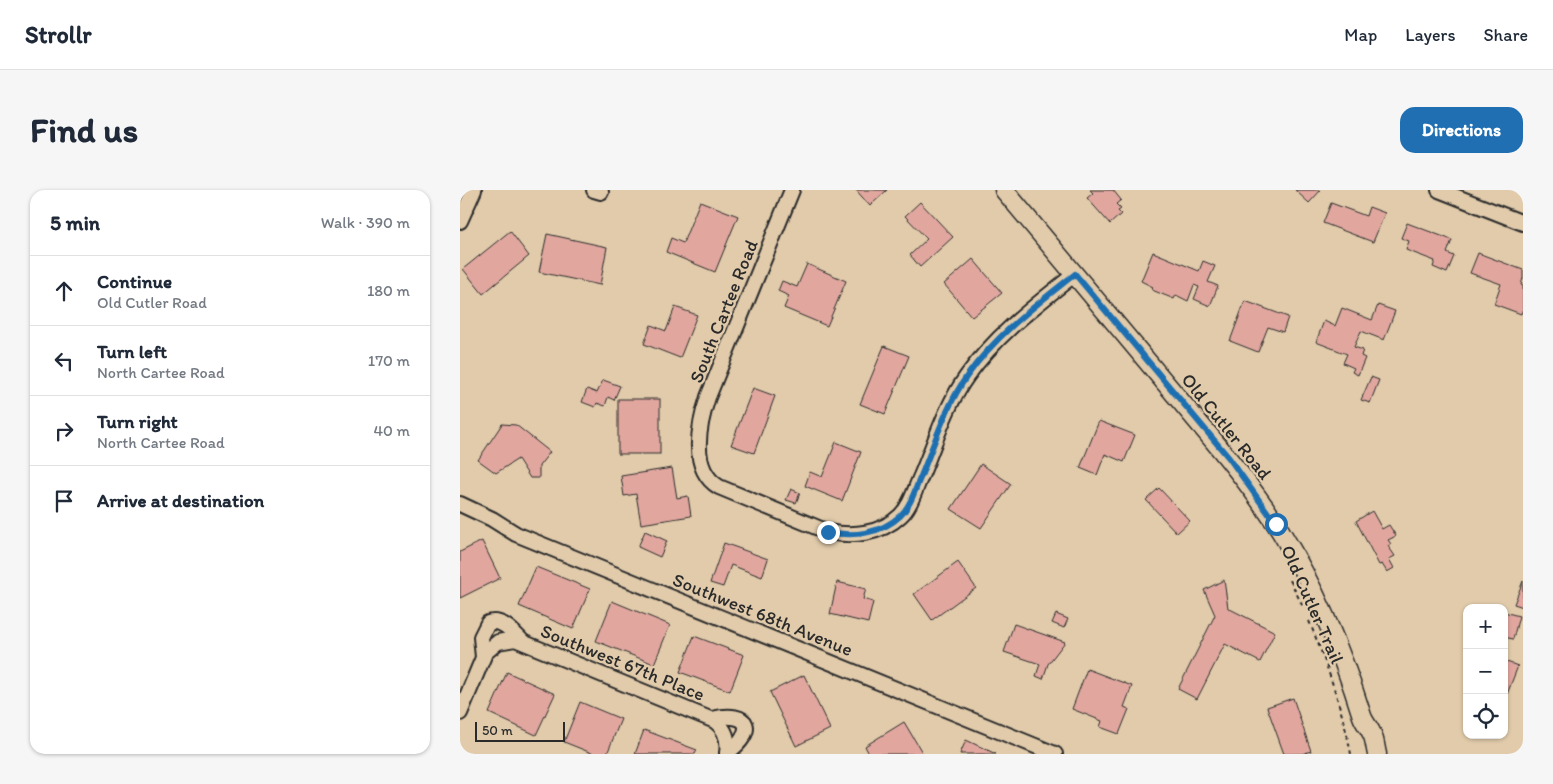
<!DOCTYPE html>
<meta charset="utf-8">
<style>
:root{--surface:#fff;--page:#f6f6f7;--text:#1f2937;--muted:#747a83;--line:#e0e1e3;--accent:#1f6fb2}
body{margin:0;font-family:Itim,sans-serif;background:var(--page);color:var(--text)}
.controls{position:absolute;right:15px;bottom:15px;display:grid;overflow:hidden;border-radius:10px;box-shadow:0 1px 4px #0004}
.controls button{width:45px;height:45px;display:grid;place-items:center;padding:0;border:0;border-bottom:1px solid var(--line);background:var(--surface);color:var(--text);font:25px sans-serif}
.scale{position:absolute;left:15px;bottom:12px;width:90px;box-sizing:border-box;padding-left:5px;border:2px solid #2b2b2b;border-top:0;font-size:14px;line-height:18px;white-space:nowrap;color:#2b2b2b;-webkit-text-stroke:4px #e1cbab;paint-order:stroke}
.stop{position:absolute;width:15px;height:15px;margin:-11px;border:4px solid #1f6fb2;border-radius:50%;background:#fff}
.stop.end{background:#1f6fb2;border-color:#fff;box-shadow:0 1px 5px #0008}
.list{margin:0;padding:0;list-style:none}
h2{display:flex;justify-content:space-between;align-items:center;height:65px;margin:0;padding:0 20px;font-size:21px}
h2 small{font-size:16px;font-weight:400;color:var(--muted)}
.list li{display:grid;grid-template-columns:32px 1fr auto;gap:15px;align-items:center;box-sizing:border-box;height:70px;padding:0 20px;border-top:1px solid var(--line)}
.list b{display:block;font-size:19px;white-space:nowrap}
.list p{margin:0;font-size:16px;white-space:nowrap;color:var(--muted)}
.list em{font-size:16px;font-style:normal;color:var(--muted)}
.icon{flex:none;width:28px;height:28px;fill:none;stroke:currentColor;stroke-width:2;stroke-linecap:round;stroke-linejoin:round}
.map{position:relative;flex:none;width:1063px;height:564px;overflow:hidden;border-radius:15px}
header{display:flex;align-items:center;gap:30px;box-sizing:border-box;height:70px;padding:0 25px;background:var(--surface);border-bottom:1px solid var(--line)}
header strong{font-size:24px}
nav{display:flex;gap:28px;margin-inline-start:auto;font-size:18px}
.intro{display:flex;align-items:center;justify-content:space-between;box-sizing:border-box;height:120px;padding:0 30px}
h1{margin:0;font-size:35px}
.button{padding:12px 22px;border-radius:15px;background:var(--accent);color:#fff;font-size:18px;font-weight:700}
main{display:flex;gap:30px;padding:0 30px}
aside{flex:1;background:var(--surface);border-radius:15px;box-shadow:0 1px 4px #0004}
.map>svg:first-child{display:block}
.building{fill:#e1a79f;stroke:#2b2b2b}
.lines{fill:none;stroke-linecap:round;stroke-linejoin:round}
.minor-casing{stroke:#2b2b2b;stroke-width:18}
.major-casing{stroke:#2b2b2b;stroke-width:21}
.path{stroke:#2b2b2b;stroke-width:2;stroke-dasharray:4 4;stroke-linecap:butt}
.minor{stroke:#e1cbab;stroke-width:14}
.major{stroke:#e1cbab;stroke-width:18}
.route{stroke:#1f6fb2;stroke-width:6}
.labels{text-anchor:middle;stroke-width:4.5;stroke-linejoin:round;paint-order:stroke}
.street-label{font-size:19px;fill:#2b2b2b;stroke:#e1cbab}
</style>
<header>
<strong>Strollr</strong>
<nav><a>Map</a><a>Layers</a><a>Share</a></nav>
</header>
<div class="intro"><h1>Find us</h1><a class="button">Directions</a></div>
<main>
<aside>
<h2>5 min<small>Walk · 390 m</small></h2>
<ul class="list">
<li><svg class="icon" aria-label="ahead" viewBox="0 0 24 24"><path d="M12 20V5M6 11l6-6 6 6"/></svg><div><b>Continue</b><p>Old Cutler Road</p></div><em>180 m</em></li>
<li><svg class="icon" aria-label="left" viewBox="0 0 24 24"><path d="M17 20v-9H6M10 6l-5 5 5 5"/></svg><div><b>Turn left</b><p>North Cartee Road</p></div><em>170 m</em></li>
<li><svg class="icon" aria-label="right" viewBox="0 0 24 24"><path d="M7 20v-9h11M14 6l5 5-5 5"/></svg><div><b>Turn right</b><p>North Cartee Road</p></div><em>40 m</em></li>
<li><svg class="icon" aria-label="arrive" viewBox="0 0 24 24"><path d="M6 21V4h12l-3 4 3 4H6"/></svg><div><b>Arrive at destination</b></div></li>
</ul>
</aside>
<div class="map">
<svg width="1063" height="564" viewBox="0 0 1063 564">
<rect width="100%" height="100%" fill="#e1cbab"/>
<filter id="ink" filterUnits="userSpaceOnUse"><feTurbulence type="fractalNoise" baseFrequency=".02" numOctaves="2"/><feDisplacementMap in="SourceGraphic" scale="10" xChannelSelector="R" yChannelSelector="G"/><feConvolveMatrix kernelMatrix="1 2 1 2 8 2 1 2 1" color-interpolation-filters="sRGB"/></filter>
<g filter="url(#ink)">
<g class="building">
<polygon points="396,0 427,0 410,16"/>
<polygon points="630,0 653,0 661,10 656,14 661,19 658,21 661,24 650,34 627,8 633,3"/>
<polygon points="835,0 859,0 860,1 849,13"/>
<polygon points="240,11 278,26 255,82 206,62 211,48 223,53"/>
<polygon points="460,12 493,47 460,77 450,65 467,49 445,26"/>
<polygon points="871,13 906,26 909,17 925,23 913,52 863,33"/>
<polygon points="947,33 992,50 987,63 994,66 987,83 973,77 975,71 946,60 949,51 941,48"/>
<polygon points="50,41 69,66 23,104 3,79"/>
<polygon points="87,44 147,57 140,95 79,82"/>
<polygon points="693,62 739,81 743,71 755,76 748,92 758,96 750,116 734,109 739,97 734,95 728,111 716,105 714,109 692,100 693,97 681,91"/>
<polygon points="1018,63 1063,80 1063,88 1061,95 1063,96 1063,118 1061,124 1034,114 1041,94 1010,83"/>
<polygon points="513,69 542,103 512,127 484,94"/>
<polygon points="347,74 386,91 367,136 324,118 329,106 318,101 322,91 337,97"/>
<polygon points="785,111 828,127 823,142 808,137 798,162 770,151"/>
<polygon points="918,115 935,121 924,150 901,141 894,157 903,160 901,166 905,168 898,185 892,182 894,178 883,173 887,164 856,152 864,131 875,136 882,118 912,130"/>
<polygon points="215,117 237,125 220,168 184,154 191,135 206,141"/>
<polygon points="424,156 449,166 425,224 400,214"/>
<polygon points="911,187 919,190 910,213 901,210"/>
<polygon points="143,190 160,196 154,210 148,207 145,216 137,213 135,217 122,212 127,199 137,203"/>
<polygon points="293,198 315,206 294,263 271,255"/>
<rect x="158" y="209" width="42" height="55"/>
<polygon points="639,231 675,245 664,272 645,264 637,285 620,278"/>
<polygon points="42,234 56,235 90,262 79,276 79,288 70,288 58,269 36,283 18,270"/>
<polygon points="376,252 401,262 382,311 345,296 350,282 362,287"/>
<polygon points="521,274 551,294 521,338 491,319"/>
<polygon points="212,278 217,308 228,306 231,326 181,334 176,304 164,306 161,286"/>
<polygon points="699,298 730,331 717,343 686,310"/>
<polygon points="331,299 340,303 336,313 326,310"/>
<polygon points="912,321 922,339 929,335 936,346 928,350 931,354 928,356 935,366 929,369 934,378 927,382 922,374 919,375 896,331"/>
<polygon points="185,341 207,351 200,367 178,357"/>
<polygon points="22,351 40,388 0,408 0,362"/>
<polygon points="264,353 308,369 302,387 271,375 263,397 250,393"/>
<polygon points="498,372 516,398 472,430 454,404"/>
<polygon points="76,377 130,399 113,439 59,416"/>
<polygon points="764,390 768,418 815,442 800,472 765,454 737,509 718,499 755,425 744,400"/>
<polygon points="1063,391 1063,417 1054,414"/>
<polygon points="377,392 406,399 403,409 413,412 408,433 370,424"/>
<polygon points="152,411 210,435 194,474 136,451"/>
<polygon points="1044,422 1059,426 1053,449 1044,447"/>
<polygon points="596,424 608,429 604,438 592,433"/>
<polygon points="554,434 605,452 588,474 583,489 576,486 580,474 544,462"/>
<polygon points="234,446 284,465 270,501 220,482"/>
<polygon points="1044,471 1058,476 1044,512"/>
<polygon points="627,479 672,496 664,517 669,519 659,544 640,537 642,531 612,519"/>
<polygon points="47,482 95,504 76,545 29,523"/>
<polygon points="344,485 370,539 336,556 310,502"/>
<polygon points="833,508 851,561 842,564 824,564 807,517"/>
<polygon points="120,512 161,529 147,564 134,564 104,552"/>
<polygon points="444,532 463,564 409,564 405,556"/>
<polygon points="184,540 237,560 235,564 175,564"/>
<polygon points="506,550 536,564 500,564"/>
</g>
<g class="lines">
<defs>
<g id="minor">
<polyline points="134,0 141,2"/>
<path d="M332,0L248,207C239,234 229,279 259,297L368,342C393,347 421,344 440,326C451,316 455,299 461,286C475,253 486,215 507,186C536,145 576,115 615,84"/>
<polyline points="979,0 1063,33"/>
<polyline points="0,31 14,0"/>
<polyline points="0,314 32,329 56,344 595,564"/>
<path d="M23,467L21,447L28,433C42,428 53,442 62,451"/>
<path d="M0,523L25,463L38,452L55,449L255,531C266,539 269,550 267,564"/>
<path d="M252,529C291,520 297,541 267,563"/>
</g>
<path id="major" d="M544,0L753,250C777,279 801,310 821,342C856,399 882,462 902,526C904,532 908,536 911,542C915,548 915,557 917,564"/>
</defs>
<use href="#minor" class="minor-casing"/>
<use href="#major" class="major-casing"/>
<g class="path">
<polyline points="830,390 843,417"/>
<path d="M849,431C867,474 882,518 891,564"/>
</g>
<use href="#minor" class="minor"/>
<use href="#major" class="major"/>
</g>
</g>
<g class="lines" filter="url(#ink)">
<path class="route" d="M368,342C393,347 421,344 440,326C451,316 455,299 461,286C474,254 487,214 507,186C536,145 576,115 615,84L769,268L816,334"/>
</g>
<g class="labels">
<g class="street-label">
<text transform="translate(263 121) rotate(-68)" y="7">South Cartee Road</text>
<text transform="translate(767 236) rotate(51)" y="7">Old Cutler Road</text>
<text transform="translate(853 414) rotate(66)" y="7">Old Cutler Trail</text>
<text transform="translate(303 424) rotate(22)" y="7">Southwest 68th Avenue</text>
<text transform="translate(163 472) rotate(22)" y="7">Southwest 67th Place</text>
</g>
</g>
</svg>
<div class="controls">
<button>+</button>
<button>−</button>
<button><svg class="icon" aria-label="locate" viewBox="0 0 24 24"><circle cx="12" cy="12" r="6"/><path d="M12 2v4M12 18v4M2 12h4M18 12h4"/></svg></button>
</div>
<div class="scale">50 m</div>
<div class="stop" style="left:816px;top:334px"></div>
<div class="stop end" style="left:368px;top:342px"></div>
</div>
</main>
